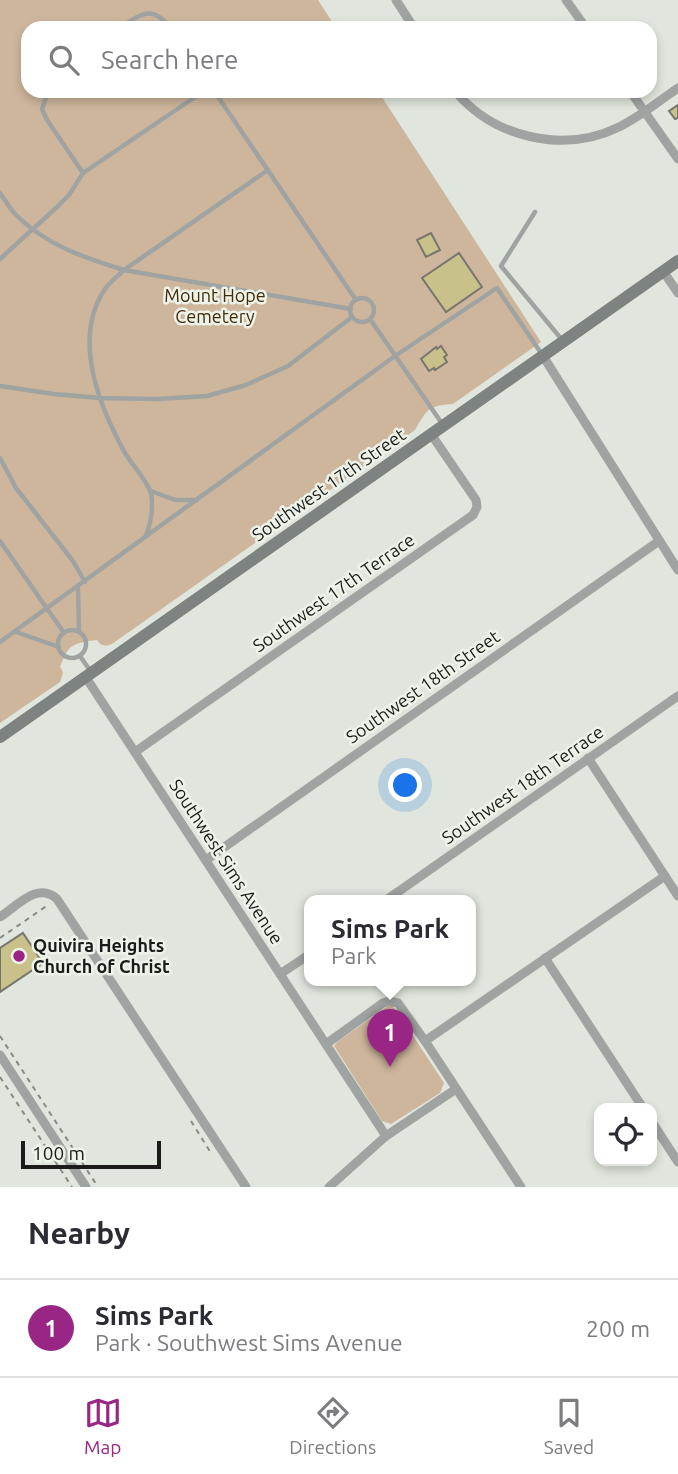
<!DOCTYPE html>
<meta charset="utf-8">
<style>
:root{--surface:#fff;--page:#f7f7f7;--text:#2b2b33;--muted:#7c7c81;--line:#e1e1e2;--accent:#992684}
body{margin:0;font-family:Ubuntu,sans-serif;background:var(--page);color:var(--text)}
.controls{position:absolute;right:21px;bottom:21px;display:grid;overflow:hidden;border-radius:14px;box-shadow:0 4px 10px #0003}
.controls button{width:63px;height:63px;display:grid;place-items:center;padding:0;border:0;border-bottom:2px solid var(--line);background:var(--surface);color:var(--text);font:35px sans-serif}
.scale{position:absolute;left:21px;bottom:18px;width:140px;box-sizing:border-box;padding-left:7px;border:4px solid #1b1c19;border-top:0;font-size:19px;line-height:24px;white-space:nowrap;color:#1b1c19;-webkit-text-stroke:5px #eef3ea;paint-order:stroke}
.you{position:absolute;left:406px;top:786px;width:24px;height:24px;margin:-18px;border:5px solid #fff;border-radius:50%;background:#1a73e8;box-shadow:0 0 0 10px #1a73e833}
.badge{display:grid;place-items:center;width:46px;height:46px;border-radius:50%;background:var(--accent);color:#fff;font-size:23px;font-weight:700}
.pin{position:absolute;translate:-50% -58px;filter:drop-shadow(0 2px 4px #0008)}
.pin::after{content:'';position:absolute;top:37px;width:24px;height:21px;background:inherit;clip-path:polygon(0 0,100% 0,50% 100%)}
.popup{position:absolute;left:304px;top:895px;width:172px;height:91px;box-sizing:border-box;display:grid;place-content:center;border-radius:14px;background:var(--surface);filter:drop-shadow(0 2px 5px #0005);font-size:23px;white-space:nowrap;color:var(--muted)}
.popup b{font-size:26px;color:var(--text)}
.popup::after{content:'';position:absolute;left:50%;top:100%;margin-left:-14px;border:14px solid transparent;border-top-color:var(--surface)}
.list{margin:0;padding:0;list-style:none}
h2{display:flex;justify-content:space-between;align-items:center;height:91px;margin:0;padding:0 28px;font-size:30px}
h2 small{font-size:23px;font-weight:400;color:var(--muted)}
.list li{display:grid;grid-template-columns:46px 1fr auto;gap:21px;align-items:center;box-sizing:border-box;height:98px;padding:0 28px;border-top:2px solid var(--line)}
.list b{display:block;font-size:26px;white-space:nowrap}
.list p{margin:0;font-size:23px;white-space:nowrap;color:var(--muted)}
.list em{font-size:23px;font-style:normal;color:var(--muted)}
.icon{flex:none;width:38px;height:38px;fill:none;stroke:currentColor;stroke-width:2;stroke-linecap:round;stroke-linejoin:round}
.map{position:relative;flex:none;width:678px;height:1187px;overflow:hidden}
.search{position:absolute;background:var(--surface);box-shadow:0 4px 10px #0003;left:21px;right:21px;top:21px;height:77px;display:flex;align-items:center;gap:18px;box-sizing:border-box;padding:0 24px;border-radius:21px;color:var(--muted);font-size:26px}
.sheet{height:189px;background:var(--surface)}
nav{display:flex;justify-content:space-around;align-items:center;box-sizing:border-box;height:98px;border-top:2px solid var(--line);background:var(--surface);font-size:19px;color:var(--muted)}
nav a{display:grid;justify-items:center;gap:4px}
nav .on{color:var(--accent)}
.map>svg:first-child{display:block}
.green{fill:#ceb69c}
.building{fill:#c9c18a;stroke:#77766e;stroke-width:2}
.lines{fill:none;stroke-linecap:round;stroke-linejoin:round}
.path{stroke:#878b84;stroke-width:2;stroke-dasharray:5 5;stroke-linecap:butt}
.service{stroke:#9fa3a1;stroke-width:4.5}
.minor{stroke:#9fa3a1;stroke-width:9}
.secondary{stroke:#7d8380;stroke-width:12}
.poi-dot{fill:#992684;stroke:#eef3ea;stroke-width:2.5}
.labels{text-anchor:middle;stroke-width:5;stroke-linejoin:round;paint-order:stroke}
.park-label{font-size:18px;fill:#442a06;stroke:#eef3ea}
.street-label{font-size:18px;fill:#1b1c19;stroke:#eef3ea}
.poi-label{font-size:18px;font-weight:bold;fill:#1b1c19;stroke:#eef3ea;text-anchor:start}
</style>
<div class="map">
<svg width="678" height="1187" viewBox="0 0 678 1187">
<rect width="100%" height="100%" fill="#e0e6dd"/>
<g class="green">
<path d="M0,0H318L333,23L337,21L342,28H28V91H378L541,342L453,404C428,406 428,408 415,430L112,644C105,647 101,646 97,640C88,641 75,642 68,650C65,654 63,661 60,666L63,673L60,682L0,723Z"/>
<polygon points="388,1006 392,1006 396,1010 444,1083 440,1093 391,1124 382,1121 334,1046 337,1042"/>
</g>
<g class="building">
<polygon points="678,105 678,118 675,119 669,111"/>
<polygon points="431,233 440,250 426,257 417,240"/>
<polygon points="459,253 482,287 446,312 422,278"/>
<polygon points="441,346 447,355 444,357 447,362 435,370 434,368 429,371 421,359 436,347 437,349"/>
<polygon points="23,933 43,963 0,992 0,948"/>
</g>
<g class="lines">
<g class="path">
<polyline points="0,938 48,905"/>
<polyline points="0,1036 98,1187"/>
<polyline points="0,1077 72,1187"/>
<polyline points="191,1121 211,1153"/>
</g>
<g class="service">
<path d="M120,28C140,14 153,4 170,28"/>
<polyline points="52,91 46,98 42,109 47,120 83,173"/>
<polyline points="214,91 356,300"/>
<path d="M0,193C5,200 10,209 16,215C46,245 85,258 124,270L351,309"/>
<polyline points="535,212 501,266 563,341"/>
<polyline points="0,259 57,207 69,195 83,173 204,91"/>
<circle cx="362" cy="310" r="12"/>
<polyline points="370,319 443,425"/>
<polyline points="0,386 54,394 100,398 157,399 207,396 246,385 288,366 352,317"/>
<polyline points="0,458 16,488 73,561 85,582"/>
<polyline points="151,491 175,500 197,500"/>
<path d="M146,536C151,522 154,509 151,494C148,481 132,465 125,453C99,406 72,338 105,289C110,282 118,276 124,270L268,170"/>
<polyline points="0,541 64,633"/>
<polyline points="78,588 79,632"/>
<circle cx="72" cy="644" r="14"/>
<polyline points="16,632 59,647"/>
<polyline points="0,642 395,356 497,288 541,353"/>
<polyline points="80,656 91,672"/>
</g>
<g class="minor">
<polyline points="396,0 414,28"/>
<polyline points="566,0 586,28"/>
<path d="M455,91C494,138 564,154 619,127C640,117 659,101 678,88"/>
<polyline points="630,91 678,159"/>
<polyline points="663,271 678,293"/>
<polyline points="543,356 678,570"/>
<polyline points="85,676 386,1136"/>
<polyline points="135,752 473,515 477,507 476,500 431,434"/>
<polyline points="588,758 678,896"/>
<polyline points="206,860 659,541"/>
<polyline points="385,901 678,696"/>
<path d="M0,917C17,906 38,881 57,899L246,1187"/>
<polyline points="545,958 643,1108"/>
<polyline points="280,974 310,954"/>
<polyline points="425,1041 665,876"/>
<polyline points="326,1044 383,1003 389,1001 398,1003 425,1041 521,1187"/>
<polyline points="0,1055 86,1187"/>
<polyline points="652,1122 678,1162"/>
<polyline points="329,1187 386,1136 456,1089"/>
</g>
<polyline class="secondary" points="0,737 678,261"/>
</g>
<circle class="poi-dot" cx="19" cy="956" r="7"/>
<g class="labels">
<g class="park-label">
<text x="215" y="302">Mount Hope<tspan x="215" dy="21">Cemetery</tspan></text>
</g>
<g class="street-label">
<text transform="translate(329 485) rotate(-35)" y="6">Southwest 17th Street</text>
<text transform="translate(334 593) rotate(-35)" y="6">Southwest 17th Terrace</text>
<text transform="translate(423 687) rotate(-35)" y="6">Southwest 18th Street</text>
<text transform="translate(523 785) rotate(-35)" y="6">Southwest 18th Terrace</text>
<text transform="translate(226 862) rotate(57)" y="6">Southwest Sims Avenue</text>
</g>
<g class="poi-label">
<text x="33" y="952">Quivira Heights<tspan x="33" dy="21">Church of Christ</tspan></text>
</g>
</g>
</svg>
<div class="controls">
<button><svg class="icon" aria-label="locate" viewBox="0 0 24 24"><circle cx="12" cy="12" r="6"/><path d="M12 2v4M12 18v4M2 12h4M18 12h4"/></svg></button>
</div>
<div class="scale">100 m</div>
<div class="you"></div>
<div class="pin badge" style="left:390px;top:1067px">1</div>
<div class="popup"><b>Sims Park</b>Park</div>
<div class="search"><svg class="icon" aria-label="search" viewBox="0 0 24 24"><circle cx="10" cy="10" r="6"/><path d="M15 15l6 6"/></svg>Search here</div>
</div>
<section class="sheet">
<h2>Nearby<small></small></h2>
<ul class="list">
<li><span class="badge">1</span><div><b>Sims Park</b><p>Park · Southwest Sims Avenue</p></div><em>200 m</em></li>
</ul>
</section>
<nav>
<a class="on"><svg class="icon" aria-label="map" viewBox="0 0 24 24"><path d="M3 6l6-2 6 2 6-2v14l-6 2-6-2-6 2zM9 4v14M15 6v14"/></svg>Map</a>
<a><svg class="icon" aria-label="directions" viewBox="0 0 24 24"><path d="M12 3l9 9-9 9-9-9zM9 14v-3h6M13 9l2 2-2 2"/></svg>Directions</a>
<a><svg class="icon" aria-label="saved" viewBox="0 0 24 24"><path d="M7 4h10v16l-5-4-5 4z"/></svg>Saved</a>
</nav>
